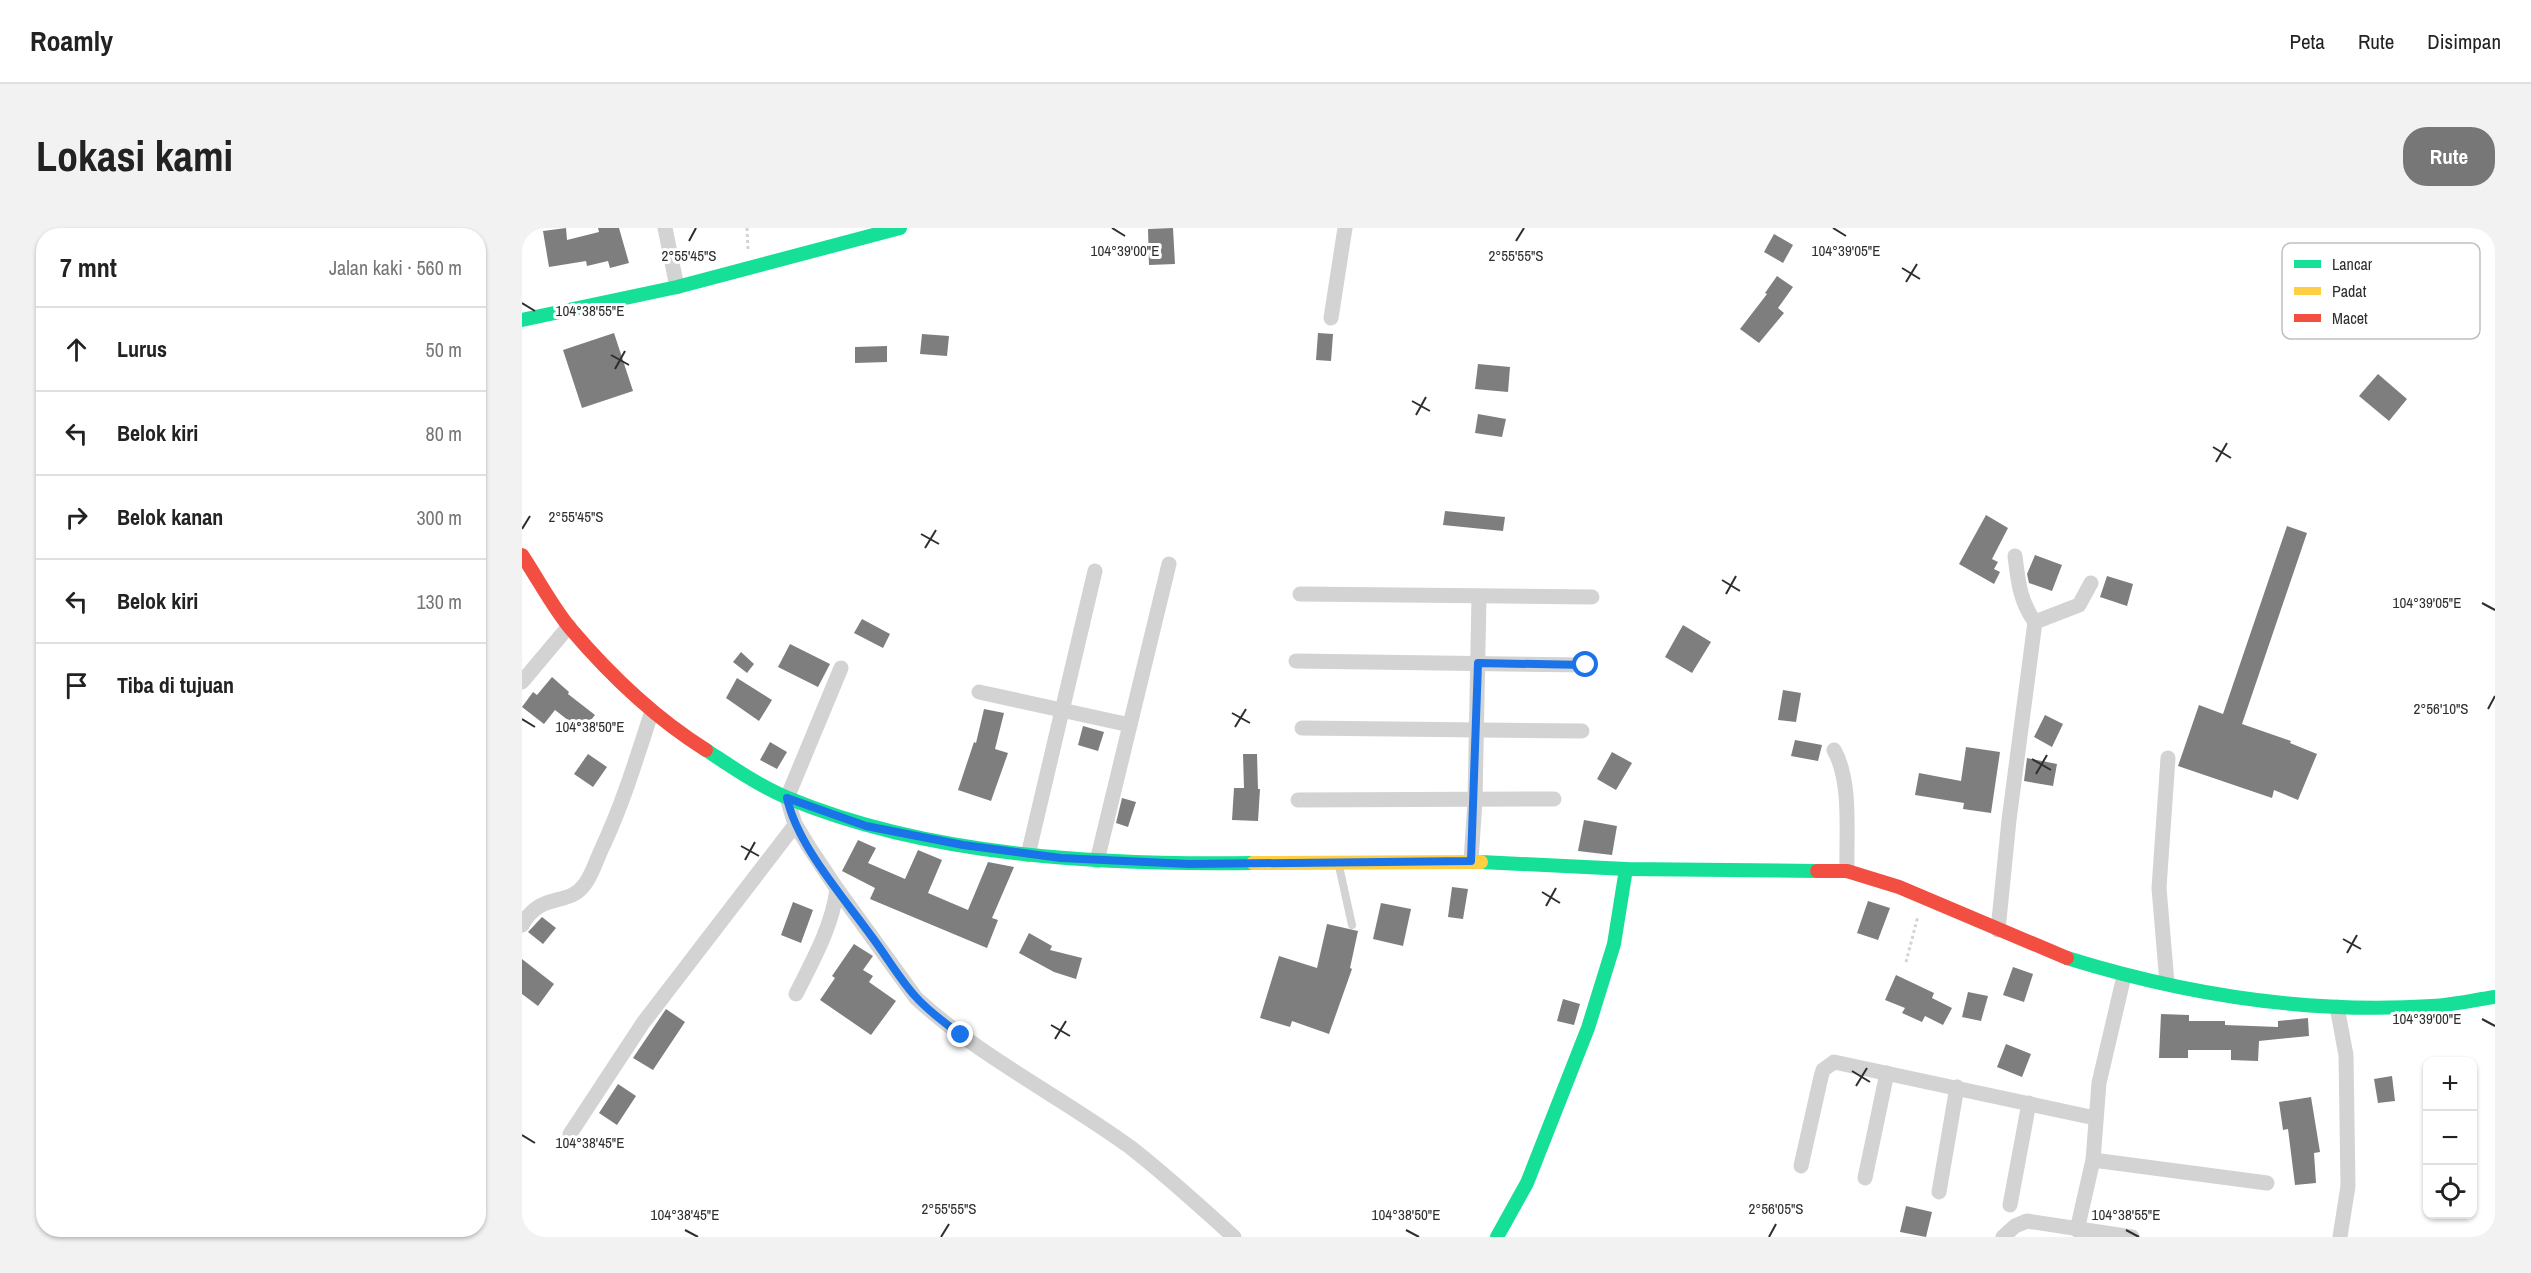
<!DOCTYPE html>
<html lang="id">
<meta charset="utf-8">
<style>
:root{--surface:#fff;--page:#f2f2f2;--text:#222;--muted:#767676;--line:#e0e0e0;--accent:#777}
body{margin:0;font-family:"Archivo Narrow",sans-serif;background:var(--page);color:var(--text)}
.controls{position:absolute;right:18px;bottom:18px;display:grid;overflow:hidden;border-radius:12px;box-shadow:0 2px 4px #0004}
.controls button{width:54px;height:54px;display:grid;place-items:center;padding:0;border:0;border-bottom:2px solid var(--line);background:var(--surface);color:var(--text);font:30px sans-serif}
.stop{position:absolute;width:18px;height:18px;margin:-14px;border:4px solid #1a73e8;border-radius:50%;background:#fff}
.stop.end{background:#1a73e8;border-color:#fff;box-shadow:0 2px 6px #0008}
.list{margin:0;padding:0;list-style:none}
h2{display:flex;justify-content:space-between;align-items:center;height:78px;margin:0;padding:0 24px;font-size:26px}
h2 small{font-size:20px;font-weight:400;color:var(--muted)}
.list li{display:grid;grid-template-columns:39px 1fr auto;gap:18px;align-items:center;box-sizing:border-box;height:84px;padding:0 24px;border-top:2px solid var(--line)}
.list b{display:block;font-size:22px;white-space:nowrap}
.list em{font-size:20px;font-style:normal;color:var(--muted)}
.icon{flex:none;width:33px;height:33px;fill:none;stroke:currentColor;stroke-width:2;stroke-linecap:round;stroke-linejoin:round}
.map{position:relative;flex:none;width:1973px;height:1009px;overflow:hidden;border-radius:24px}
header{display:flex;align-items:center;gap:36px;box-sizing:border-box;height:84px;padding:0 30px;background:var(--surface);border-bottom:2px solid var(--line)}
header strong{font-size:28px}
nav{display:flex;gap:33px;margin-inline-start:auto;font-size:21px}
.intro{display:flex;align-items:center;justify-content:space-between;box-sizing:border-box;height:144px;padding:0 36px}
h1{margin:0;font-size:42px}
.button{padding:15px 27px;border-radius:24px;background:var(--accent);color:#fff;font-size:21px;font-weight:700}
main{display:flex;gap:36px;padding:0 36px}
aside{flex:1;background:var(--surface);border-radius:24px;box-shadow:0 2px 4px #0004}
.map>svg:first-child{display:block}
.building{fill:#7e7e7e}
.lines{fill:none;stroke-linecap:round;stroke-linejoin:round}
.path{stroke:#d3d3d3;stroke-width:3;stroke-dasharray:3 3;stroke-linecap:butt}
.lane{stroke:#d3d3d3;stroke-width:8}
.street{stroke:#d3d3d3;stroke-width:15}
.fast{stroke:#16e098;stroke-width:14}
.slow{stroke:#ffcf43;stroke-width:14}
.jam{stroke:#f24e42;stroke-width:14}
.route{stroke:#1a73e8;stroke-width:8}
.ticks{fill:none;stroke:#2e2e2e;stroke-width:2}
.key{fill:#fff;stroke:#c0c0c0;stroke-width:1.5}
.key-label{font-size:16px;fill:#2e2e2e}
.ticks-label{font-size:15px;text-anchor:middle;fill:#2e2e2e;stroke:#fff;stroke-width:6;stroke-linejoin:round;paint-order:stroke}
</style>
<header>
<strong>Roamly</strong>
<nav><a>Peta</a><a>Rute</a><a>Disimpan</a></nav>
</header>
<div class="intro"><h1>Lokasi kami</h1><a class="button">Rute</a></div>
<main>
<aside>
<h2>7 mnt<small>Jalan kaki · 560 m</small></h2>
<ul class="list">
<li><svg class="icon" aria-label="ahead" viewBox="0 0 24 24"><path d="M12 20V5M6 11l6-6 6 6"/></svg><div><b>Lurus</b></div><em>50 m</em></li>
<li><svg class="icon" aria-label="left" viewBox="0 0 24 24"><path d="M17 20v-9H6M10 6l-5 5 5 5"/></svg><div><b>Belok kiri</b></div><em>80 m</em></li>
<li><svg class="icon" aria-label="right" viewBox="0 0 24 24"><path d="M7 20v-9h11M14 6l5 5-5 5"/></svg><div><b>Belok kanan</b></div><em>300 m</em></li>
<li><svg class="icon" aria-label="left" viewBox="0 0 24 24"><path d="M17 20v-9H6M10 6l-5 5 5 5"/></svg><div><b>Belok kiri</b></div><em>130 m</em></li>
<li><svg class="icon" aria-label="arrive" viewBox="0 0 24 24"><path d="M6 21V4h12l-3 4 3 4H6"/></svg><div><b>Tiba di tujuan</b></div></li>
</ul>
</aside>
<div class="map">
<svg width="1973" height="1009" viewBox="0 0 1973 1009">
<rect width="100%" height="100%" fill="#fff"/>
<g class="building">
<polygon points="44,0 45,12 77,4 76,0 97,0 107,35 88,40 86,33 65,38 64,33 27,39 21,3"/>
<polygon points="651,0 653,36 627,37 626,1"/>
<polygon points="1252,6 1271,17 1261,35 1242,24"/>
<polygon points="1255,48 1271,59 1256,80 1262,85 1237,115 1218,101 1245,66 1243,65"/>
<polygon points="92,105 111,163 60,180 41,122"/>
<polygon points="796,105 811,106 809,133 794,132"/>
<polygon points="400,106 427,108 425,128 398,126"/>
<polygon points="365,118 365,134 333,135 333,119"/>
<polygon points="956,136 988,139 986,164 953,161"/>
<polygon points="1856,146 1885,171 1867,193 1837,168"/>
<polygon points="956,186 984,191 980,209 953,205"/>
<polygon points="923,283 983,289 981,303 921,297"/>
<polygon points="1464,287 1486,300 1470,331 1476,334 1472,341 1478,344 1472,356 1437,336"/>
<polygon points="1765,298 1785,305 1720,496 1769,513 1768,515 1795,526 1776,572 1752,562 1750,570 1656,538 1677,477 1701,486"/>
<polygon points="1513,327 1540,337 1530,363 1507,355 1505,346"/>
<polygon points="1585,348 1611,356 1605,378 1578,369"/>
<polygon points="340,391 368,406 361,420 332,405"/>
<polygon points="1161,397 1189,414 1170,445 1143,429"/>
<polygon points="268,416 308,436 296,459 256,439"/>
<polygon points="219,424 232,436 225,445 211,434"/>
<polygon points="30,449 47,464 46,466 73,487 60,503 33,482 22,496 0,479 11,464 15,467"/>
<polygon points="215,450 250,472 237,493 204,470"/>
<polygon points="1261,462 1279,465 1274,494 1256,492"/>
<polygon points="462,481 482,485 473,521 486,525 469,573 436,562 452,514 454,515"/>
<polygon points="1523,487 1541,496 1530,519 1512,509"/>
<polygon points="561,498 582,504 576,523 556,517"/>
<polygon points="1273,512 1300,517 1296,533 1269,528"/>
<polygon points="248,514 265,524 255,541 238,532"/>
<polygon points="1444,519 1478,524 1469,585 1441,581 1442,575 1393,567 1397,545 1439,553"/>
<polygon points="1090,524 1110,535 1094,562 1075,551"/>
<polygon points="66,526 85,539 71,559 52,546"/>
<polygon points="721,526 735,526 736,561 738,561 736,593 710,592 712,560 722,560"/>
<polygon points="1505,530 1535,536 1531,558 1502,553"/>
<polygon points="600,570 614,574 606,599 594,595"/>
<polygon points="1062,592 1095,598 1090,627 1056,623"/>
<polygon points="336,612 354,620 346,635 383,651 396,622 420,632 406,665 446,682 466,634 492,639 470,690 476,692 465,720 348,671 353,660 320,643"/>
<polygon points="930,659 946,661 941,691 926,689"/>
<polygon points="1346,673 1368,680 1356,712 1335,705"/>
<polygon points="271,674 291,682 279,715 259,707"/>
<polygon points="859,675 889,681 881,718 851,711"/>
<polygon points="20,689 34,700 21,716 6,704"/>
<polygon points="805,696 836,703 828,740 830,741 807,806 770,793 768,799 738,790 757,728 795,740"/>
<polygon points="507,705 530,718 528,722 560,730 554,751 532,744 497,725"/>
<polygon points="332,716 351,728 341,742 351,748 347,754 374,773 349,807 298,772 313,750 310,748"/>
<polygon points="0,731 32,756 16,778 0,766"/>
<polygon points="1491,739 1511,746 1502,774 1481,767"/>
<polygon points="1374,747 1412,765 1410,770 1430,780 1421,797 1403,788 1400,794 1380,785 1383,780 1363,772"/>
<polygon points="1446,764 1466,768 1459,793 1440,789"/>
<polygon points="1041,771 1058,776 1052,797 1035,793"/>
<polygon points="144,781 163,794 131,842 111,830"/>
<polygon points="1639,786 1667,787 1667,793 1703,793 1703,797 1756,799 1756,793 1786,790 1787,808 1737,813 1736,833 1709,832 1709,822 1666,822 1666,830 1637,830"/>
<polygon points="1484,816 1509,826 1500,849 1475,839"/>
<polygon points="1870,848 1873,873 1856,875 1852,851"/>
<polygon points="96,856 114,868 95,897 77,885"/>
<polygon points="1789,869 1798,924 1792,925 1794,955 1773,957 1766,901 1761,902 1757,874"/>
<polygon points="1384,978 1410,984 1404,1009 1378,1004"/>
</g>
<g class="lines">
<g class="path">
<polyline points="225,0 226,22"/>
<polyline points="1384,734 1396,688"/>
</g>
<polyline class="lane" points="817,638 830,697"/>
<g class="street">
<polyline points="143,0 155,59"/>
<polyline points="809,90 823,0"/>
<polyline points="778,366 1070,369"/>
<polyline points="1513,394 1557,377 1569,355"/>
<polyline points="774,433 1064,437"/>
<path d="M319,440L265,570L273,596L287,619L315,661L394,770C458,829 538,868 608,919C644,947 678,978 712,1009"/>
<polyline points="0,454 47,398"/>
<polyline points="457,464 608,497"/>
<polyline points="780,500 1060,503"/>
<path d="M1312,522C1330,554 1324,606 1325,643"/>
<polyline points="776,572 1032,571"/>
<polyline points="506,627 573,343"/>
<polyline points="575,633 647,336"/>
<polyline points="949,633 953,573 957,368"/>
<path d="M0,697C20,662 46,680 63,656C71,645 75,630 81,618C101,575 115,529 130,483"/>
<path d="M1476,702L1487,592L1513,394C1498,374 1496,353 1493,328"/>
<polyline points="1645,755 1637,660 1646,530"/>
<path d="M274,766C291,732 310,699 315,661"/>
<polyline points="1815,779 1824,827 1826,958 1818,1009"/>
<polyline points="48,906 121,795 273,597"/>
<polyline points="1571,932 1745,955"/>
<polyline points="1279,938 1299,849 1301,842 1312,834 1573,890"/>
<polyline points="1343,950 1365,845"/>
<polyline points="1417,964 1435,859"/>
<polyline points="1488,977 1507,875"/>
<polyline points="1555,1002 1571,932 1577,855 1602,748"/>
<polyline points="1481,1009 1493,998 1505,993 1610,1009"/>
</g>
<g class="fast">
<polyline points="0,92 155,59 378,0"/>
<path d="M184,522C210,539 237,558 266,570C408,629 579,637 731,635"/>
<polyline points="959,634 1104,641 1295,643"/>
<path d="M1545,730C1661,766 1787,786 1910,778C1931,777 1952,772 1973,769"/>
<polyline points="975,1009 1005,955 1066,800 1092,716 1104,641"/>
</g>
<polyline class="slow" points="731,635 959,634"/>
<g class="jam">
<path d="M0,327C16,351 30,378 48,400C87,446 133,490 184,522"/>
<polyline points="1295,643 1325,643 1377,659 1545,730"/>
</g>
</g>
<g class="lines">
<path class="route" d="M439,807C423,795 406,783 393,768C377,750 365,729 350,709C322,670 275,617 265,570L344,598L441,617L539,630L667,636L949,633L956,435L1064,437"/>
</g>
<path class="ticks" d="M590,0L603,8M1311,0L1324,8M167,13L174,0M994,13L1002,0M1380,40L1398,51M1384,54L1395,36M0,75L13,83M89,127L107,137M93,141L103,123M890,173L908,183M894,187L904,169M1691,219L1709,230M1694,234L1705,215M0,301L8,288M399,306L417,316M403,320L414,302M1200,352L1218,363M1204,366L1214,348M1960,375L1973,382M1966,481L1973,468M710,485L728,495M0,491L13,499M713,499L724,481M1510,531L1529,542M1514,546L1525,527M219,618L237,628M223,632L233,614M1020,664L1038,675M1024,678L1034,660M1821,711L1839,721M1825,725L1835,707M1960,791L1973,798M529,797L548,808M533,811L544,793M1330,843L1348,854M1334,858L1345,840M0,907L13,915M163,1002L176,1009M884,1002L897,1009M1604,1002L1617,1009M419,1009L427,996M1247,1009L1254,996"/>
<rect x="1760" y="15" width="198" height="96" rx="9" class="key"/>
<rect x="1772" y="32" width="27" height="8" fill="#16e098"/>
<rect x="1772" y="59" width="27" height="8" fill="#ffcf43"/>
<rect x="1772" y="86" width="27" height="8" fill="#f24e42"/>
<g class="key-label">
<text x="1810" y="42">Lancar</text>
<text x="1810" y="69">Padat</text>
<text x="1810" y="96">Macet</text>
</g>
<g class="ticks-label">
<text x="603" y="28">104°39'00"E</text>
<text x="1324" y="28">104°39'05"E</text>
<text x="167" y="33">2°55'45"S</text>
<text x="994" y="33">2°55'55"S</text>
<text x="68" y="88">104°38'55"E</text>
<text x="54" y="294">2°55'45"S</text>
<text x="1905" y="380">104°39'05"E</text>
<text x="1919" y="486">2°56'10"S</text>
<text x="68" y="504">104°38'50"E</text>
<text x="1905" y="796">104°39'00"E</text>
<text x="68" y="920">104°38'45"E</text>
<text x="427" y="986">2°55'55"S</text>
<text x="1254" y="986">2°56'05"S</text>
<text x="163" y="992">104°38'45"E</text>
<text x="884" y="992">104°38'50"E</text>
<text x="1604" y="992">104°38'55"E</text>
</g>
</svg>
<div class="controls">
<button>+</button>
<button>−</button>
<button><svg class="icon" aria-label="locate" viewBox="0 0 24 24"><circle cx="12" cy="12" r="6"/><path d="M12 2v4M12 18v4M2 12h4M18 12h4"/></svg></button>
</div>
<div class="stop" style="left:1064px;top:437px"></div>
<div class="stop end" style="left:439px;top:807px"></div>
</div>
</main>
